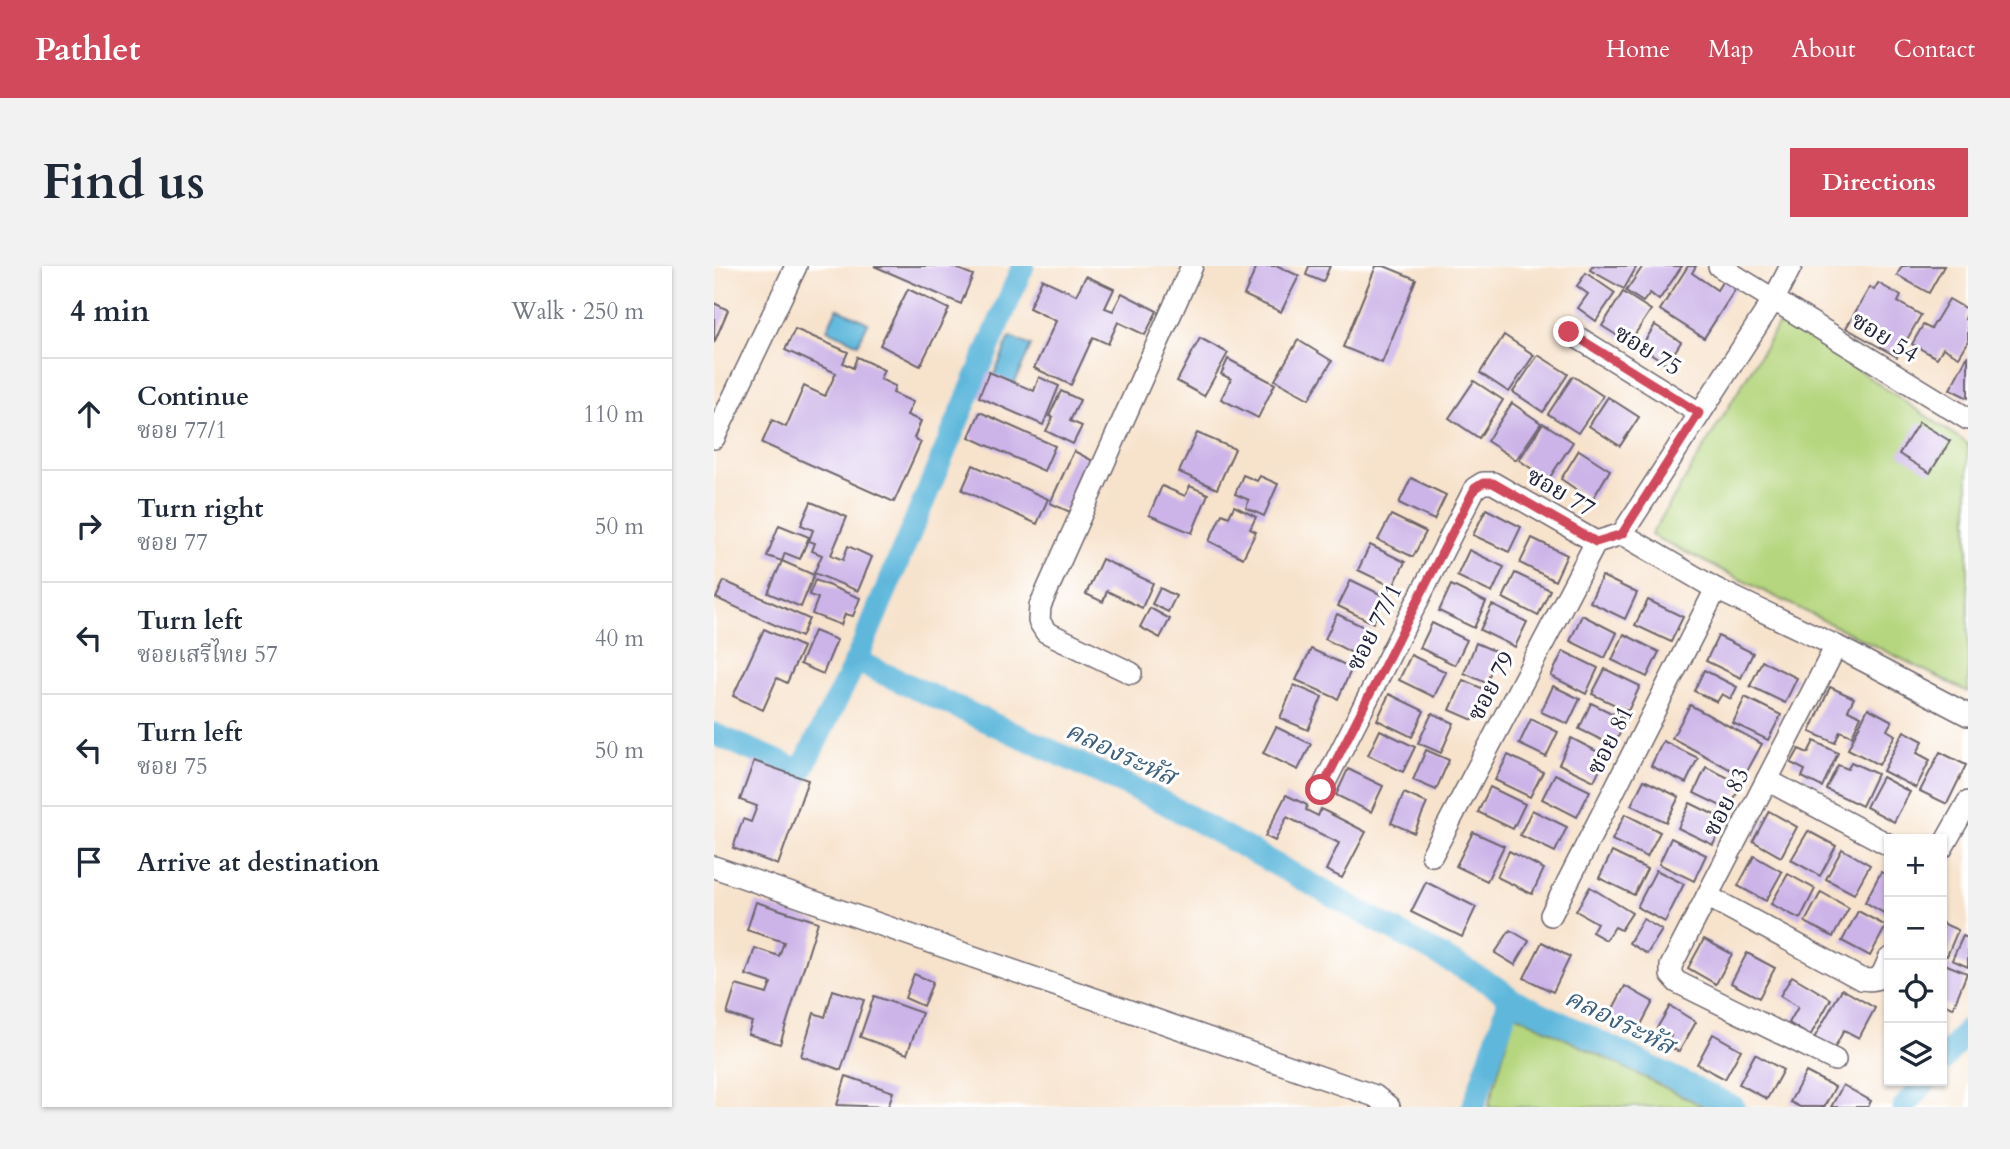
<!DOCTYPE html>
<meta charset="utf-8">
<style>
:root{--surface:#fff;--page:#f2f2f3;--text:#1f2937;--muted:#747a83;--line:#e0e1e3;--accent:#d1495b}
body{margin:0;font-family:Cardo,"Noto Serif Thai",serif;background:var(--page);color:var(--text)}
.controls{position:absolute;right:21px;bottom:21px;display:grid;overflow:hidden;border-radius:0px;box-shadow:0 2px 5px #0004}
.controls button{width:63px;height:63px;display:grid;place-items:center;padding:0;border:0;border-bottom:2px solid var(--line);background:var(--surface);color:var(--text);font:35px sans-serif}
.stop{position:absolute;width:21px;height:21px;margin:-16px;border:5px solid #d1495b;border-radius:50%;background:#fff}
.stop.end{background:#d1495b;border-color:#fff;box-shadow:0 2px 7px #0008}
.list{margin:0;padding:0;list-style:none}
h2{display:flex;justify-content:space-between;align-items:center;height:91px;margin:0;padding:0 28px;font-size:30px}
h2 small{font-size:23px;font-weight:400;color:var(--muted)}
.list li{display:grid;grid-template-columns:46px 1fr auto;gap:21px;align-items:center;box-sizing:border-box;height:112px;padding:0 28px;border-top:2px solid var(--line)}
.list b{display:block;font-size:26px;white-space:nowrap}
.list p{margin:0;font-size:23px;white-space:nowrap;color:var(--muted)}
.list em{font-size:23px;font-style:normal;color:var(--muted)}
.icon{flex:none;width:38px;height:38px;fill:none;stroke:currentColor;stroke-width:2;stroke-linecap:round;stroke-linejoin:round}
.map{position:relative;flex:none;width:1254px;height:841px;overflow:hidden;border-radius:0px}
header{display:flex;align-items:center;gap:42px;box-sizing:border-box;height:98px;padding:0 35px;background:var(--accent);color:#fff}
header strong{font-size:33px}
nav{display:flex;gap:38px;margin-inline-start:auto;font-size:24px}
.intro{display:flex;align-items:center;justify-content:space-between;box-sizing:border-box;height:168px;padding:0 42px}
h1{margin:0;font-size:49px}
.button{padding:18px 32px;border-radius:0px;background:var(--accent);color:#fff;font-size:24px;font-weight:700}
main{display:flex;gap:42px;padding:0 42px}
aside{flex:1;background:var(--surface);border-radius:0px;box-shadow:0 2px 5px #0004}
.map>svg:first-child{display:block}
.green{fill:#b5d67e;stroke:#6c7c5c;stroke-width:2}
.water{fill:#5eb8dc;stroke:#406d8c;stroke-width:2}
.lines{fill:none;stroke-linecap:round;stroke-linejoin:round}
.canal{stroke:#5eb8dc;stroke-width:23}
.building{fill:#ccb4e8}
.minor-casing{stroke:#6d656d;stroke-width:24}
.minor{stroke:#fff;stroke-width:21}
.route{stroke:#d1495b;stroke-width:9}
.labels{text-anchor:middle;stroke-width:6;stroke-linejoin:round;paint-order:stroke}
.street-label{font-size:24px;fill:#22223b;stroke:#fff}
.water-label{font-size:26px;font-style:italic;fill:#3a5e7b;stroke:#fff}
</style>
<header>
<strong>Pathlet</strong>
<nav><a>Home</a><a>Map</a><a>About</a><a>Contact</a></nav>
</header>
<div class="intro"><h1>Find us</h1><a class="button">Directions</a></div>
<main>
<aside>
<h2>4 min<small>Walk · 250 m</small></h2>
<ul class="list">
<li><svg class="icon" aria-label="ahead" viewBox="0 0 24 24"><path d="M12 20V5M6 11l6-6 6 6"/></svg><div><b>Continue</b><p>ซอย 77/1</p></div><em>110 m</em></li>
<li><svg class="icon" aria-label="right" viewBox="0 0 24 24"><path d="M7 20v-9h11M14 6l5 5-5 5"/></svg><div><b>Turn right</b><p>ซอย 77</p></div><em>50 m</em></li>
<li><svg class="icon" aria-label="left" viewBox="0 0 24 24"><path d="M17 20v-9H6M10 6l-5 5 5 5"/></svg><div><b>Turn left</b><p>ซอยเสรีไทย 57</p></div><em>40 m</em></li>
<li><svg class="icon" aria-label="left" viewBox="0 0 24 24"><path d="M17 20v-9H6M10 6l-5 5 5 5"/></svg><div><b>Turn left</b><p>ซอย 75</p></div><em>50 m</em></li>
<li><svg class="icon" aria-label="arrive" viewBox="0 0 24 24"><path d="M6 21V4h12l-3 4 3 4H6"/></svg><div><b>Arrive at destination</b></div></li>
</ul>
</aside>
<div class="map">
<svg width="1254" height="841" viewBox="0 0 1254 841">
<rect width="100%" height="100%" fill="#fff"/>
<filter id="ink" filterUnits="userSpaceOnUse"><feTurbulence type="fractalNoise" baseFrequency=".0143" numOctaves="2"/><feDisplacementMap in="SourceGraphic" scale="14" xChannelSelector="R" yChannelSelector="G"/><feConvolveMatrix kernelMatrix="1 2 1 2 8 2 1 2 1" color-interpolation-filters="sRGB"/></filter>
<filter id="wash" filterUnits="userSpaceOnUse"><feTurbulence type="fractalNoise" baseFrequency=".00686" numOctaves="4" result="noise"/><feDisplacementMap in="SourceGraphic" scale="28" xChannelSelector="R" yChannelSelector="G"/><feGaussianBlur stdDeviation="1.57" result="paint"/><feColorMatrix in="noise" values="0 0 0 0 0 0 0 0 0 0 0 0 0 0 0 0 0 1.4 0 .05"/><feComposite in="paint" operator="in"/></filter>
<g filter="url(#wash)">
<rect width="100%" height="100%" fill="#f7e2cb"/>
<g class="green">
<polygon points="1068,53 1254,178 1254,426 937,269"/>
<polygon points="801,748 991,841 774,841"/>
</g>
<g class="water">
<polygon points="123,42 154,57 144,78 113,63"/>
<polygon points="296,71 317,80 297,125 277,116"/>
</g>
<g class="lines">
<g class="canal">
<polyline points="309,0 142,395 447,535 745,700 785,723 796,732 1020,841"/>
<polyline points="0,468 87,505 142,395"/>
<polyline points="1228,795 1254,763"/>
<polyline points="759,841 796,732"/>
<polyline points="1190,841 1212,815"/>
</g>
</g>
<g id="blocks">
<g class="building">
<polygon points="160,0 237,0 259,9 247,38"/>
<polygon points="543,0 564,0 585,10 567,46 530,29"/>
<polygon points="595,0 616,0 609,16 592,9"/>
<polygon points="662,0 670,0 702,13 668,97 629,81"/>
<polygon points="878,0 923,0 910,23 876,4"/>
<polygon points="929,0 968,0 945,34 936,27 929,36 912,25"/>
<polygon points="974,0 982,0 978,7 1003,24 1013,8 1026,16 990,72 946,44"/>
<polygon points="1188,0 1230,0 1215,27 1183,9"/>
<polygon points="872,7 901,27 882,55 864,42 874,28 863,20"/>
<polygon points="372,10 400,23 391,42 399,45 408,27 443,45 431,69 404,56 394,78 379,71 357,119 320,102 342,55 315,42 328,13 362,29"/>
<polygon points="1164,17 1187,30 1184,36 1207,49 1183,91 1132,62 1156,21 1160,24"/>
<polygon points="194,23 235,43 206,100 166,79"/>
<polygon points="909,26 937,44 915,77 888,60"/>
<polygon points="1235,33 1254,44 1251,53 1254,55 1254,76 1245,91 1229,82 1223,92 1198,78 1209,59 1217,63"/>
<polygon points="0,37 14,44 0,77"/>
<polygon points="941,59 967,76 953,98 927,81"/>
<polygon points="81,63 134,86 129,97 139,102 143,91 170,104 166,113 181,120 179,127 199,136 193,149 207,155 200,172 207,176 180,236 48,177 58,154 72,161 90,120 111,130 122,107 71,84"/>
<polygon points="790,69 820,89 795,126 766,107"/>
<polygon points="486,72 514,87 490,130 463,115"/>
<polygon points="584,74 618,95 595,133 561,114"/>
<polygon points="824,89 854,108 829,146 799,126"/>
<polygon points="1254,89 1254,132 1236,123"/>
<polygon points="514,93 561,118 544,152 507,133 517,113 507,108"/>
<polygon points="275,106 320,125 325,111 345,120 329,159 265,131"/>
<polygon points="859,110 889,130 864,167 834,148"/>
<polygon points="760,115 789,134 765,172 735,152"/>
<polygon points="347,125 366,134 356,155 368,160 359,178 332,165 339,151 335,150"/>
<polygon points="894,131 925,151 906,180 875,160"/>
<polygon points="798,137 827,157 802,194 773,175"/>
<polygon points="266,146 341,180 330,205 255,171"/>
<polygon points="1205,156 1236,175 1216,207 1185,188"/>
<polygon points="829,157 859,176 834,214 805,194"/>
<polygon points="483,167 521,183 503,223 465,206"/>
<polygon points="865,184 896,204 878,234 847,213"/>
<polygon points="360,185 379,195 356,246 336,237"/>
<polygon points="259,199 334,233 323,258 248,224"/>
<polygon points="529,209 543,215 546,210 564,218 550,250 532,242 535,234 521,228"/>
<polygon points="697,212 732,229 720,254 685,237"/>
<polygon points="448,220 471,230 476,220 494,228 478,267 435,249"/>
<polygon points="97,236 133,251 117,289 129,294 134,280 158,291 144,325 100,307 108,289 98,285 101,277 95,275 99,264 87,259"/>
<polygon points="520,240 542,251 536,263 542,266 529,292 495,275 508,248 515,251"/>
<polygon points="772,243 807,261 795,286 759,269"/>
<polygon points="677,249 712,266 699,291 664,274"/>
<polygon points="65,259 95,271 86,293 71,287 68,295 53,290"/>
<polygon points="818,272 853,289 841,315 806,297"/>
<polygon points="656,279 691,296 679,321 644,304"/>
<polygon points="755,284 790,301 778,327 743,310"/>
<polygon points="388,293 439,317 428,342 393,325 389,336 372,328"/>
<polygon points="68,295 100,309 87,341 54,327"/>
<polygon points="801,307 836,324 824,350 789,332"/>
<polygon points="888,310 923,327 911,353 876,336"/>
<polygon points="101,314 146,332 139,350 131,348 127,359 98,348 104,332 95,329"/>
<polygon points="637,314 672,331 659,357 624,340"/>
<polygon points="10,315 95,353 87,371 2,332"/>
<polygon points="737,319 772,336 760,362 725,345"/>
<polygon points="446,322 462,330 454,346 438,338"/>
<polygon points="934,334 969,351 957,376 921,359"/>
<polygon points="778,339 813,356 801,381 766,364"/>
<polygon points="436,342 456,353 446,372 426,361"/>
<polygon points="623,348 658,365 646,391 611,373"/>
<polygon points="868,349 903,367 891,392 856,375"/>
<polygon points="718,357 753,374 741,399 706,382"/>
<polygon points="50,363 89,381 73,417 63,412 49,444 19,430"/>
<polygon points="100,365 123,374 109,408 86,398"/>
<polygon points="910,368 945,386 933,411 898,394"/>
<polygon points="1004,370 1039,387 1027,412 992,395"/>
<polygon points="762,377 785,387 772,417 750,407"/>
<polygon points="597,383 638,402 624,433 582,414"/>
<polygon points="849,385 884,402 872,428 837,410"/>
<polygon points="697,389 732,406 720,431 685,414"/>
<polygon points="1048,395 1083,412 1071,437 1036,420"/>
<polygon points="891,403 926,420 914,445 878,428"/>
<polygon points="990,404 1023,421 1017,433 1008,428 1003,436 980,425"/>
<polygon points="749,414 772,424 759,454 736,444"/>
<polygon points="580,419 608,431 594,464 566,452"/>
<polygon points="839,420 866,433 854,458 827,446"/>
<polygon points="1116,421 1140,432 1134,444 1147,450 1138,470 1126,465 1121,477 1096,466"/>
<polygon points="675,428 710,445 698,471 663,454"/>
<polygon points="1031,431 1067,449 1054,474 1019,457"/>
<polygon points="877,437 912,454 900,480 865,463"/>
<polygon points="976,439 1048,478 1030,511 958,472"/>
<polygon points="1154,442 1178,455 1173,464 1181,469 1165,499 1134,483"/>
<polygon points="718,447 740,457 727,487 704,477"/>
<polygon points="817,453 844,466 832,491 805,478"/>
<polygon points="562,461 597,478 584,504 549,487"/>
<polygon points="666,464 701,481 689,506 654,489"/>
<polygon points="1190,465 1209,475 1203,487 1216,494 1202,522 1169,505"/>
<polygon points="857,472 892,490 880,515 845,498"/>
<polygon points="949,475 984,492 972,517 937,500"/>
<polygon points="1100,475 1124,487 1108,521 1088,511 1091,504 1077,497 1085,483 1094,487"/>
<polygon points="712,484 735,494 722,524 699,514"/>
<polygon points="1226,486 1252,499 1233,538 1206,525"/>
<polygon points="794,489 829,506 816,531 781,514"/>
<polygon points="40,495 94,514 64,599 19,582 29,553 37,556 43,540 26,534"/>
<polygon points="1137,496 1163,508 1148,540 1112,523 1124,499 1134,503"/>
<polygon points="992,501 1027,518 1015,544 980,527"/>
<polygon points="634,503 669,520 657,546 622,529"/>
<polygon points="841,508 876,525 863,551 828,533"/>
<polygon points="1168,511 1196,526 1180,556 1152,541"/>
<polygon points="930,514 965,531 952,556 917,539"/>
<polygon points="776,521 811,538 799,563 764,546"/>
<polygon points="690,527 713,537 700,567 677,557"/>
<polygon points="572,529 593,539 592,544 604,550 607,543 652,566 628,612 612,604 625,577 573,551 561,575 551,570"/>
<polygon points="976,537 1011,554 999,579 964,562"/>
<polygon points="818,544 853,561 841,586 806,569"/>
<polygon points="1055,545 1083,561 1067,591 1039,575"/>
<polygon points="911,548 946,566 933,591 898,574"/>
<polygon points="1094,565 1122,580 1106,610 1077,594"/>
<polygon points="759,566 790,580 773,615 742,600"/>
<polygon points="957,572 992,589 980,615 945,598"/>
<polygon points="1128,583 1156,599 1140,628 1112,613"/>
<polygon points="795,585 830,603 818,628 783,611"/>
<polygon points="898,586 933,603 920,629 885,612"/>
<polygon points="1040,590 1068,606 1052,635 1024,620"/>
<polygon points="942,604 970,618 951,656 923,641"/>
<polygon points="1167,606 1175,611 1175,650 1151,636"/>
<polygon points="1074,608 1101,623 1086,653 1057,638"/>
<polygon points="712,616 762,641 748,671 697,646"/>
<polygon points="876,621 918,647 907,664 901,661 892,674 878,666 883,657 862,645"/>
<polygon points="1107,626 1135,642 1119,671 1091,656"/>
<polygon points="42,636 104,656 66,778 34,768 38,756 13,748 22,719 53,728 57,717 32,709 41,682 65,690 70,676 33,664"/>
<polygon points="1144,645 1172,660 1156,690 1128,675"/>
<polygon points="929,653 948,664 933,688 915,677"/>
<polygon points="1228,657 1244,664 1233,690 1228,688"/>
<polygon points="796,664 815,675 801,699 781,687"/>
<polygon points="1249,670 1254,672 1254,701 1238,694"/>
<polygon points="990,673 1018,688 1002,718 974,702"/>
<polygon points="828,676 856,691 839,726 810,712"/>
<polygon points="1033,687 1061,702 1045,732 1017,717"/>
<polygon points="1228,697 1253,707 1239,742 1228,737"/>
<polygon points="200,708 219,716 209,740 191,732"/>
<polygon points="1078,710 1117,733 1096,770 1075,757 1084,741 1066,730"/>
<polygon points="911,720 939,736 923,766 895,750"/>
<polygon points="1128,723 1161,742 1145,772 1130,764 1119,785 1099,774"/>
<polygon points="119,724 150,734 127,804 87,790 100,747 111,751"/>
<polygon points="160,730 208,747 193,788 146,771"/>
<polygon points="956,740 982,756 965,786 952,779 957,770 943,762"/>
<polygon points="999,768 1027,784 1011,813 983,798"/>
<polygon points="1041,788 1069,804 1053,833 1025,818"/>
<polygon points="1092,806 1121,821 1110,841 1086,841 1076,836"/>
<polygon points="132,810 179,826 174,841 123,839"/>
<polygon points="1129,819 1157,835 1154,841 1117,841"/>
</g>
</g>
</g>
<g filter="url(#ink)">
<use href="#blocks" fill-opacity="0" stroke="#6d656d" stroke-width="2"/>
<g class="lines">
<defs>
<g id="minor">
<polyline points="1005,0 1254,153"/>
<polyline points="855,66 985,147"/>
<polyline points="0,172 82,0"/>
<polyline points="908,268 1002,323 1122,380 1254,449"/>
<polyline points="908,268 1060,33 1077,0"/>
<polyline points="417,407 332,366 325,355 326,340 478,0"/>
<polyline points="1053,514 1175,579"/>
<polyline points="607,524 761,222 769,217 779,217 882,276 908,268"/>
<polyline points="1228,582 1254,536"/>
<polyline points="718,589 882,276"/>
<polyline points="0,601 661,830 675,841"/>
<path d="M993,630L1147,713C1167,716 1168,710 1175,693"/>
<polyline points="837,649 1002,323"/>
<polyline points="1121,794 963,716 957,709 957,700 1122,380"/>
</g>
</defs>
<use href="#minor" class="minor-casing"/>
<use href="#minor" class="minor"/>
</g>
</g>
<g class="lines" filter="url(#ink)">
<polyline class="route" points="607,524 761,222 769,217 779,217 882,276 908,268 985,147 855,66"/>
</g>
<g class="labels">
<g class="street-label">
<text transform="translate(1171 71) rotate(32)" y="8">ซอย 54</text>
<text transform="translate(934 84) rotate(32)" y="8">ซอย 75</text>
<text transform="translate(847 226) rotate(30)" y="8">ซอย 77</text>
<text transform="translate(660 361) rotate(-63)" y="8">ซอย 77/1</text>
<text transform="translate(777 420) rotate(-62)" y="8">ซอย 79</text>
<text transform="translate(896 474) rotate(-63)" y="8">ซอย 81</text>
<text transform="translate(1012 536) rotate(-63)" y="8">ซอย 83</text>
</g>
<g class="water-label">
<text transform="translate(407 487) rotate(25)" y="9">คลองระหัส</text>
<text transform="translate(906 755) rotate(26)" y="9">คลองระหัส</text>
</g>
</g>
</svg>
<div class="controls">
<button>+</button>
<button>−</button>
<button><svg class="icon" aria-label="locate" viewBox="0 0 24 24"><circle cx="12" cy="12" r="6"/><path d="M12 2v4M12 18v4M2 12h4M18 12h4"/></svg></button>
<button><svg class="icon" aria-label="layers" viewBox="0 0 24 24"><path d="M12 4l9 5-9 5-9-5zM3 14l9 5 9-5"/></svg></button>
</div>
<div class="stop" style="left:607px;top:524px"></div>
<div class="stop end" style="left:855px;top:66px"></div>
</div>
</main>
